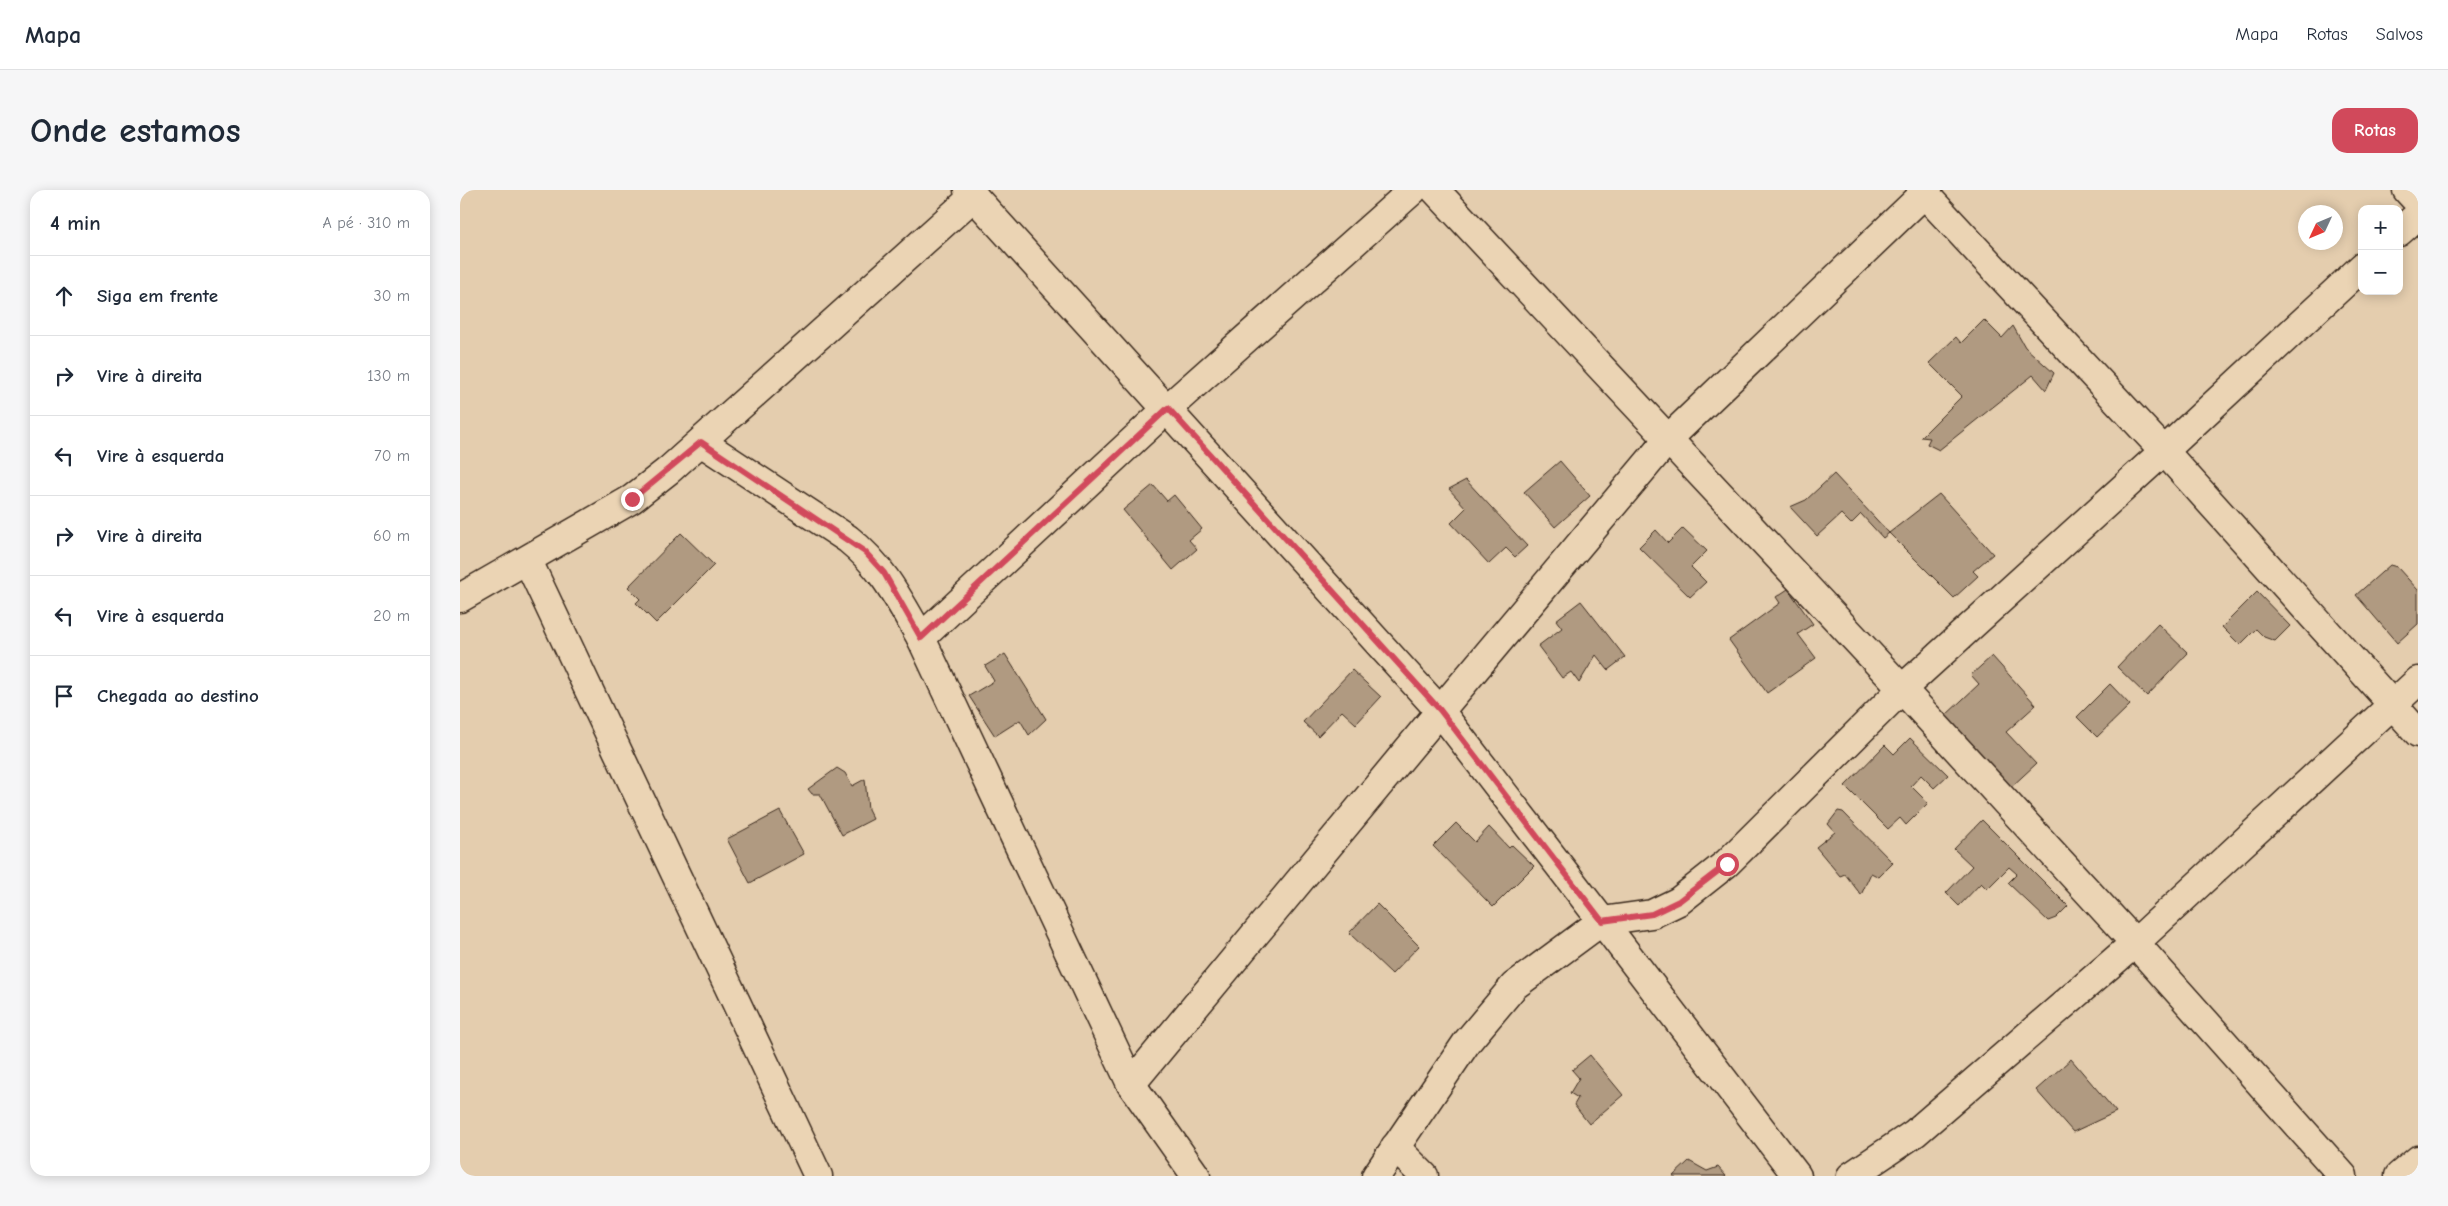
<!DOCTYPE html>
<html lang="pt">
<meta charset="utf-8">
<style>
:root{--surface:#fff;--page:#f6f6f7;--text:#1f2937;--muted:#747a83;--line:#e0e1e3;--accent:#d1495b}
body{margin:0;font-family:"Comic Neue",sans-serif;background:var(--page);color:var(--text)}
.controls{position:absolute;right:15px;top:15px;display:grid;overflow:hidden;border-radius:10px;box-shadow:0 2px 12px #0003}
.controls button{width:45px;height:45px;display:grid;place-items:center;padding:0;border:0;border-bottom:1px solid var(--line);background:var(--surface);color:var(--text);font:25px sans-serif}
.compass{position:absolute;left:1838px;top:15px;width:45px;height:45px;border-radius:50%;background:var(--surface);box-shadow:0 2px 12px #0003;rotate:226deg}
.stop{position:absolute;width:15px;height:15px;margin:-11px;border:4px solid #d1495b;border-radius:50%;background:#fff}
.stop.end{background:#d1495b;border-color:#fff;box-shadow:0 1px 5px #0008}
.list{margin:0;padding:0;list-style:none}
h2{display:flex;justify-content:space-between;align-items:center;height:65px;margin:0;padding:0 20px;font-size:21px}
h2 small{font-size:16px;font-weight:400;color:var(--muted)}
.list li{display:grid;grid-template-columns:32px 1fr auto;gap:15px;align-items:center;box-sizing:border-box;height:80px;padding:0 20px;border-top:1px solid var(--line)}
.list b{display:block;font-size:19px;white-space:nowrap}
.list em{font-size:16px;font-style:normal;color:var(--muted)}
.icon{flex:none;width:28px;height:28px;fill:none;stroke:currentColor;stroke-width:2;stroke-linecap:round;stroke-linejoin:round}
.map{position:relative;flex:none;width:1958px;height:986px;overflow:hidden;border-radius:15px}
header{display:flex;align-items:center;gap:30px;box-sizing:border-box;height:70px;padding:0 25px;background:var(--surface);border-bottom:1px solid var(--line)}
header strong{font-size:24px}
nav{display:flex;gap:28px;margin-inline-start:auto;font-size:18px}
.intro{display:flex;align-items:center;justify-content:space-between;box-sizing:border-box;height:120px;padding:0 30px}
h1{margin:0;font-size:35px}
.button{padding:12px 22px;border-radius:15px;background:var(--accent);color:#fff;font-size:18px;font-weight:700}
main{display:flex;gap:30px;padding:0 30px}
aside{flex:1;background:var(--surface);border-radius:15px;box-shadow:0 2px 12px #0003}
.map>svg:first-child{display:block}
.building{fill:#b09a81;stroke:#3b2a1e}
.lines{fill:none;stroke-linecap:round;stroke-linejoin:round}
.minor-casing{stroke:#3b2a1e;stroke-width:31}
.minor{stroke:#ebd4b4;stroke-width:28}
.route{stroke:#d1495b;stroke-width:6}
</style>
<header>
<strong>Mapa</strong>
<nav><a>Mapa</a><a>Rotas</a><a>Salvos</a></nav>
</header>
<div class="intro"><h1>Onde estamos</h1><a class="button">Rotas</a></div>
<main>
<aside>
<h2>4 min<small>A pé · 310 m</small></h2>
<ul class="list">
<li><svg class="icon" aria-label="ahead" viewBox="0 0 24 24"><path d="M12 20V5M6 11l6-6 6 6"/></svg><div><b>Siga em frente</b></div><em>30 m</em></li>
<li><svg class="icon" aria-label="right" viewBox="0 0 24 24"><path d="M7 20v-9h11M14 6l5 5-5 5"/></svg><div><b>Vire à direita</b></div><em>130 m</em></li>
<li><svg class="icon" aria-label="left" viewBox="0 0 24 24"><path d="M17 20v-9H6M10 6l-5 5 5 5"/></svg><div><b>Vire à esquerda</b></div><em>70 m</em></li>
<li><svg class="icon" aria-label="right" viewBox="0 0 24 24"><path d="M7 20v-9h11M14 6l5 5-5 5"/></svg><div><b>Vire à direita</b></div><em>60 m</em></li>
<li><svg class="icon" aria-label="left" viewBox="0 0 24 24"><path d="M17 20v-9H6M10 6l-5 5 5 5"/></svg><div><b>Vire à esquerda</b></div><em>20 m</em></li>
<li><svg class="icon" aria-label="arrive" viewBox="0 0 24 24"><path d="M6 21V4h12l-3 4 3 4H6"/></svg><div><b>Chegada ao destino</b></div></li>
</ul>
</aside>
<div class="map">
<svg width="1958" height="986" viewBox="0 0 1958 986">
<rect width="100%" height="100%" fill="#e4cdae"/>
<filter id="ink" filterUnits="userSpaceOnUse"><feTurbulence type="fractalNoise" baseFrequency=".02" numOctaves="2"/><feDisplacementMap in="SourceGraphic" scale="10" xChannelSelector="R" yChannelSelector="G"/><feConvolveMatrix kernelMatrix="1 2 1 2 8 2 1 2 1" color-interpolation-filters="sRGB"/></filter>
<g filter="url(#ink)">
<g class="building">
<polygon points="1524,130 1542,148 1553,136 1565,157 1594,183 1586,200 1573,185 1479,260 1467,254 1470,248 1461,247 1502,206 1469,173 1496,147 1501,153"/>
<polygon points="1100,271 1130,306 1095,337 1064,302"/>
<polygon points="1374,284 1429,343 1423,348 1401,324 1391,334 1381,324 1357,346 1330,317 1346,310"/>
<polygon points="1006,290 1067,356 1055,367 1046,358 1029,374 991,333 1006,318 989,299"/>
<polygon points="693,295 707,311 714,305 742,339 729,350 737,359 713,380 663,320"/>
<polygon points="1479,304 1533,364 1513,381 1518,386 1494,408 1429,343"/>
<polygon points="1223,338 1247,361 1231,377 1246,392 1230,407 1179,357 1196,340 1208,353"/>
<polygon points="221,343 254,375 196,433 176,413 180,409 168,397"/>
<polygon points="1930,375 1937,377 1958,400 1958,434 1937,453 1896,405"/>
<polygon points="1328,399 1353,434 1338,444 1356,468 1307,503 1269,450 1320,413 1316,407"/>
<polygon points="1797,402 1830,436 1815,451 1804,447 1796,439 1780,455 1762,437"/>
<polygon points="1121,411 1165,467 1148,480 1136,465 1119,493 1111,482 1102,488 1078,456 1102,438 1096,430"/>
<polygon points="1698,434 1728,463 1687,506 1657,477"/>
<polygon points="545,464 586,529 569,545 560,530 535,546 509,506 534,491 525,476"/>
<polygon points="1532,466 1576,515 1546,542 1576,574 1550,598 1485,526 1519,494 1511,485"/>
<polygon points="892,480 921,507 896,534 882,521 858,546 843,532"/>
<polygon points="1650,494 1670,515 1637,547 1617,527"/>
<polygon points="1450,548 1488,585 1474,598 1461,585 1451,596 1468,613 1446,635 1440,628 1428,639 1385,596 1425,555 1434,564"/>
<polygon points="377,578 385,583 392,596 405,589 408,619 413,629 382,645 360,604 352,604 348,599"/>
<polygon points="320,621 344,664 290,693 267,649"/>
<polygon points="1378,621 1383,622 1433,673 1419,687 1411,683 1401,705 1385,684 1380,686 1356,657 1375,642 1368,634"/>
<polygon points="1522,630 1608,716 1596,728 1588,731 1548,693 1557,684 1549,677 1527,699 1521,693 1499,716 1486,703 1512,676 1494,659"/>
<polygon points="996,633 1015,652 1029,637 1049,658 1052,655 1074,676 1033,717 973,656"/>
<polygon points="917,714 959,756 932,784 889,743"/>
<polygon points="1130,865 1163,905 1129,934 1114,915 1118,908 1110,903 1119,888 1112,880"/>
<polygon points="1611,869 1656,922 1613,942 1576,900"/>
<polygon points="1229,971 1247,981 1258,977 1266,986 1213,986"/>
</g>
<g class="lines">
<defs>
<g id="minor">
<polyline points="508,0 980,521 1142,731 1192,724 1219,711 1267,673 1442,499 1704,261 1902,77"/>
<polyline points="975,0 1442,499 1675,753 1883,986"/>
<polyline points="1461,0 1704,261 1958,543"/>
<polyline points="1947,0 1958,12"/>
<polyline points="1939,42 1958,25"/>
<path d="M241,252L388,349C424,378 439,410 461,448L671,894L736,986"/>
<polyline points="68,371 358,986"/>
<polyline points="0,408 172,309 209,280 514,6"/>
<polyline points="461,448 708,218 953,0"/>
<polyline points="671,894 980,521 1209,248 1468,0"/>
<polyline points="935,957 964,986"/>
<polyline points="916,986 1007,852 1054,796 1142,731 1337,986"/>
<polyline points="1391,986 1455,943 1675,753 1958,491"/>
<polyline points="1939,986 1958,970"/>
</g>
</defs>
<use href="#minor" class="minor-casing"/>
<use href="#minor" class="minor"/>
</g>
</g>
<g class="lines" filter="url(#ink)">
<polyline class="route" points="172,309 241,252 405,362 424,383 461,448 708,218 980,520 1142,731 1192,724 1219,711 1267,674"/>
</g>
</svg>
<div class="controls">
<button>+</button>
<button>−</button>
</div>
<svg class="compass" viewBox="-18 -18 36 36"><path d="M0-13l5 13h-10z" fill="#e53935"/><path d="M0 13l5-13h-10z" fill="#747a83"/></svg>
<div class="stop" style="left:1267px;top:674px"></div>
<div class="stop end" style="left:172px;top:309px"></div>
</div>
</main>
